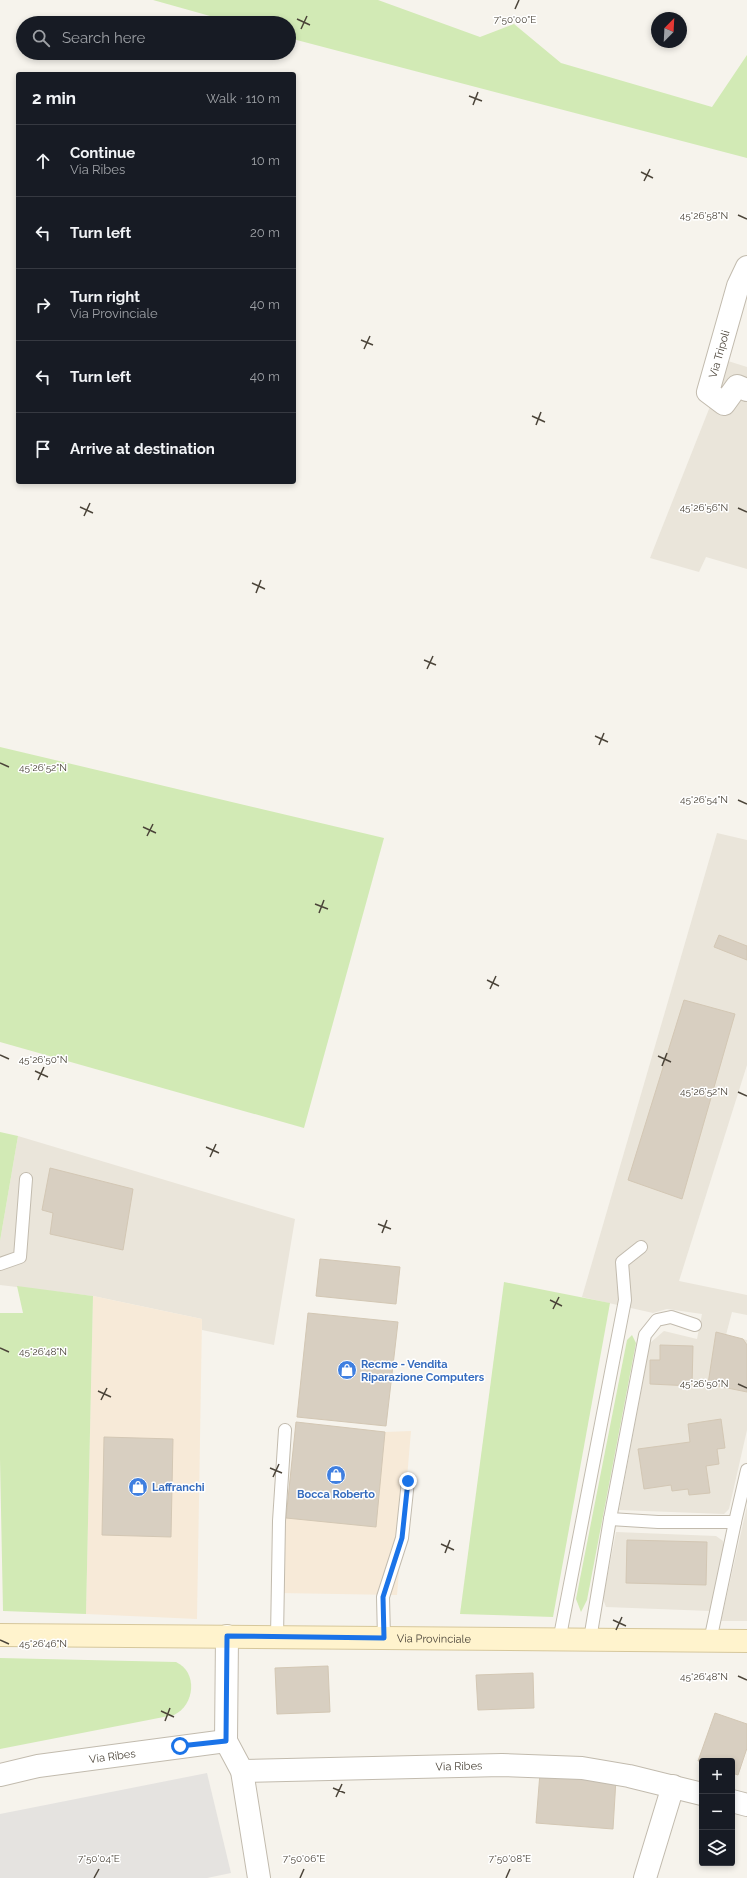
<!DOCTYPE html>
<meta charset="utf-8">
<style>
:root{--surface:#171b24;--page:#242831;--text:#f1f3f6;--muted:#9ea1a6;--line:#363941}
body{margin:0;font-family:Raleway,sans-serif;background:var(--page);color:var(--text)}
.controls{position:absolute;right:12px;bottom:12px;display:grid;overflow:hidden;border-radius:4px;box-shadow:0 2px 6px #0003}
.controls button{width:36px;height:36px;display:grid;place-items:center;padding:0;border:0;border-bottom:1px solid var(--line);background:var(--surface);color:var(--text);font:20px sans-serif}
.compass{position:absolute;left:651px;top:12px;width:36px;height:36px;border-radius:50%;background:var(--surface);box-shadow:0 2px 6px #0003;rotate:24deg}
.stop{position:absolute;width:12px;height:12px;margin:-9px;border:3px solid #1a73e8;border-radius:50%;background:#fff}
.stop.end{background:#1a73e8;border-color:#fff;box-shadow:0 1px 4px #0008}
.list{margin:0;padding:0;list-style:none}
h2{display:flex;justify-content:space-between;align-items:center;height:52px;margin:0;padding:0 16px;font-size:17px}
h2 small{font-size:13px;font-weight:400;color:var(--muted)}
.list li{display:grid;grid-template-columns:26px 1fr auto;gap:12px;align-items:center;box-sizing:border-box;height:72px;padding:0 16px;border-top:1px solid var(--line)}
.list b{display:block;font-size:15px;white-space:nowrap}
.list p{margin:0;font-size:13px;white-space:nowrap;color:var(--muted)}
.list em{font-size:13px;font-style:normal;color:var(--muted)}
.icon{flex:none;width:22px;height:22px;fill:none;stroke:currentColor;stroke-width:2;stroke-linecap:round;stroke-linejoin:round}
.map{position:relative;flex:none;width:747px;height:1878px;overflow:hidden}
.search{position:absolute;background:var(--surface);box-shadow:0 2px 6px #0003;left:16px;top:16px;width:280px;height:44px;display:flex;align-items:center;gap:10px;box-sizing:border-box;padding:0 14px;border-radius:22px;color:var(--muted);font-size:15px}
.panel{position:absolute;background:var(--surface);box-shadow:0 2px 6px #0003;left:16px;top:72px;width:280px;height:412px;border-radius:4px}
.map>svg:first-child{display:block}
.residential{fill:#eae5da}
.commercial{fill:#f7ead8}
.green{fill:#d2eab5}
.parking{fill:#e5e3e0}
.building{fill:#d8cfc1;stroke:#d3c7b4}
.lines{fill:none;stroke-linecap:round;stroke-linejoin:round}
.lane-casing{stroke:#c2bbae;stroke-width:14}
.street-casing{stroke:#c2bbae;stroke-width:24}
.secondary-casing{stroke:#d6c79b;stroke-width:24}
.lane{stroke:#fff;stroke-width:12}
.street{stroke:#fff;stroke-width:22}
.secondary{stroke:#fff3cd;stroke-width:22}
.route{stroke:#1a73e8;stroke-width:5}
.ticks{fill:none;stroke:#4b4439;stroke-width:1.5}
.labels{text-anchor:middle;stroke-width:3;stroke-linejoin:round;paint-order:stroke}
.street-label{font-size:11px;fill:#4b4439;stroke:#fff}
.shop-label{font-size:11px;font-weight:bold;fill:#366cbe;stroke:#fff;text-anchor:start}
.ticks-label{font-size:10px;text-anchor:middle;fill:#4b4439;stroke:#fff;stroke-width:3;stroke-linejoin:round;paint-order:stroke}
</style>
<div class="map">
<svg width="747" height="1878" viewBox="0 0 747 1878">
<rect width="100%" height="100%" fill="#f6f3ec"/>
<g class="residential">
<polygon points="728,361 747,367 747,569 706,557 699,572 650,558"/>
<polygon points="717,833 747,840 747,1065 679,1281 747,1295 747,1315 732,1312 726,1335 747,1340 747,1430 729,1509 724,1514 619,1510 650,1343 664,1331 697,1339 702,1314 667,1309 653,1313 582,1297"/>
<polygon points="18,1136 295,1219 274,1345 202,1330 202,1319 93,1296 0,1285 0,1241"/>
<polygon points="747,1506 747,1621 721,1621"/>
<polygon points="616,1532 716,1536 723,1541 724,1549 710,1611 606,1607 603,1599"/>
</g>
<g class="commercial">
<polygon points="93,1296 202,1319 197,1619 86,1614"/>
<polygon points="296,1422 385,1432 411,1431 397,1595 278,1593"/>
</g>
<g class="green">
<polygon points="153,0 378,0 480,37 514,24 561,63 712,107 747,55 747,158 289,38 289,23 235,23"/>
<polygon points="0,747 384,838 304,1128 0,1042"/>
<polygon points="0,1132 18,1136 0,1241"/>
<polygon points="504,1282 610,1303 553,1617 460,1614"/>
<polygon points="17,1286 93,1296 86,1614 3,1611 0,1459 0,1313 23,1313"/>
<polygon points="632,1335 636,1343 587,1600 581,1612 576,1599 627,1340"/>
<path d="M0,1658L176,1662C198,1672 195,1705 174,1715L0,1749Z"/>
</g>
<polygon class="parking" points="207,1773 231,1873 207,1878 0,1878 0,1814"/>
<g class="building">
<polygon points="719,935 747,946 747,960 714,947"/>
<polygon points="684,1000 735,1014 682,1199 628,1180"/>
<polygon points="50,1168 133,1189 123,1250 50,1234 53,1213 42,1210"/>
<polygon points="320,1259 400,1267 396,1304 316,1296"/>
<polygon points="308,1313 398,1322 386,1426 297,1417"/>
<polygon points="716,1332 743,1339 747,1345 747,1392 708,1384"/>
<polygon points="660,1345 693,1346 692,1386 650,1384 650,1360 660,1360"/>
<polygon points="721,1419 725,1448 717,1449 719,1464 706,1466 710,1493 689,1495 688,1489 672,1491 671,1485 644,1489 638,1449 690,1442 688,1424"/>
<polygon points="296,1422 385,1432 376,1527 286,1518"/>
<polygon points="104,1437 173,1439 171,1537 102,1535"/>
<polygon points="627,1540 707,1542 706,1585 626,1583"/>
<polygon points="328,1666 330,1712 277,1714 275,1668"/>
<polygon points="533,1673 534,1708 478,1710 476,1675"/>
<polygon points="715,1713 747,1724 747,1748 738,1775 732,1773 732,1761 698,1761"/>
<polygon points="540,1773 616,1779 613,1829 536,1823"/>
</g>
<g class="lines">
<defs>
<g id="lane">
<polyline points="0,1264 20,1257 26,1179"/>
<polyline points="610,1519 658,1522 735,1522 710,1641"/>
<polyline points="735,1522 747,1470"/>
<polyline points="277,1637 279,1521 285,1430"/>
<polyline points="384,1638 383,1597 402,1538 408,1481"/>
<polyline points="590,1639 610,1519 645,1335 657,1320 671,1317 695,1325"/>
<polyline points="559,1641 625,1300 622,1262 641,1247"/>
</g>
<g id="street">
<polyline points="747,267 738,286 708,392 724,404 737,386 747,390"/>
<polyline points="227,1636 226,1741 242,1771 259,1878"/>
<path id="s1" d="M242,1771L502,1765L582,1768L629,1776L702,1794"/>
<path id="s2" d="M0,1775L38,1766L226,1741"/>
<polyline points="732,1801 747,1805"/>
<polyline points="645,1878 673,1786"/>
</g>
<g id="secondary">
<path id="s3" d="M0,1635L747,1641"/>
</g>
</defs>
<use href="#lane" class="lane-casing"/>
<use href="#street" class="street-casing"/>
<use href="#secondary" class="secondary-casing"/>
<use href="#lane" class="lane"/>
<use href="#street" class="street"/>
<use href="#secondary" class="secondary"/>
</g>
<g class="lines">
<polyline class="route" points="180,1746 226,1741 227,1636 384,1638 383,1597 402,1538 408,1481"/>
</g>
<path class="ticks" d="M515,9L519,0M297,19L310,25M301,29L307,16M469,96L482,101M473,105L478,92M641,172L653,178M644,181L650,169M738,215L747,219M361,340L373,345M364,349L370,336M532,416L545,422M536,425L541,412M80,507L93,513M738,508L747,512M84,516L90,503M252,583L265,589M256,593L261,580M424,660L436,665M427,669L433,656M595,736L608,742M599,745L604,733M0,763L9,767M738,800L747,804M143,827L156,833M147,836L153,824M315,904L328,909M319,913L324,900M487,980L499,986M490,989L496,976M0,1055L9,1059M658,1056L671,1062M662,1066L667,1053M35,1071L48,1077M38,1080L44,1067M738,1092L747,1096M206,1147L219,1153M210,1157L216,1144M378,1224L391,1229M382,1233L387,1220M550,1300L562,1306M553,1309L559,1297M0,1348L9,1352M738,1384L747,1388M98,1391L111,1397M101,1400L107,1388M270,1468L282,1473M273,1477L279,1464M441,1544L454,1550M445,1553L450,1540M613,1620L626,1626M616,1630L622,1617M0,1640L9,1644M738,1676L747,1680M161,1711L174,1717M165,1721L170,1708M333,1788L345,1793M336,1797L342,1784M94,1878L99,1869M300,1878L304,1869M506,1878L510,1869"/>
<defs>
<symbol id="shop-disc" viewBox="-11 -11 22 22"><circle r="9.5" fill="#3f7fe0" stroke="#fff"/><path d="M-5-2.5h2.3a2.7 3.5 0 0 1 5.4 0H5L5.5 6h-11ZM-1.5-2.5h3a1.5 2.3 0 0 0-3 0Z" fill="#fff"/></symbol>
</defs>
<g fill-rule="evenodd">
<use href="#shop-disc" x="336" y="1359" width="22" height="22"/>
<use href="#shop-disc" x="325" y="1464" width="22" height="22"/>
<use href="#shop-disc" x="127" y="1476" width="22" height="22"/>
</g>
<g class="labels">
<g class="street-label">
<text transform="translate(719 354) rotate(-74)" y="4">Via Tripoli</text>
<text dy="4" stroke="none"><textPath href="#s3" startOffset="434">Via Provinciale</textPath></text>
<text dy="4" stroke="none"><textPath href="#s2" startOffset="114">Via Ribes</textPath></text>
<text dy="4" stroke="none"><textPath href="#s1" startOffset="217">Via Ribes</textPath></text>
</g>
<g class="shop-label">
<text x="361" y="1368">Recme - Vendita<tspan x="361" dy="13">Riparazione Computers</tspan></text>
<text x="152" y="1491">Laffranchi</text>
<text x="336" y="1498" text-anchor="middle">Bocca Roberto</text>
</g>
</g>
<g class="ticks-label">
<text x="515" y="23">7°50'00"E</text>
<text x="704" y="219">45°26'58"N</text>
<text x="704" y="511">45°26'56"N</text>
<text x="43" y="771">45°26'52"N</text>
<text x="704" y="803">45°26'54"N</text>
<text x="43" y="1063">45°26'50"N</text>
<text x="704" y="1095">45°26'52"N</text>
<text x="43" y="1355">45°26'48"N</text>
<text x="704" y="1387">45°26'50"N</text>
<text x="43" y="1647">45°26'46"N</text>
<text x="704" y="1680">45°26'48"N</text>
<text x="99" y="1862">7°50'04"E</text>
<text x="304" y="1862">7°50'06"E</text>
<text x="510" y="1862">7°50'08"E</text>
</g>
</svg>
<div class="controls">
<button>+</button>
<button>−</button>
<button><svg class="icon" aria-label="layers" viewBox="0 0 24 24"><path d="M12 4l9 5-9 5-9-5zM3 14l9 5 9-5"/></svg></button>
</div>
<svg class="compass" viewBox="-18 -18 36 36"><path d="M0-13l5 13h-10z" fill="#e53935"/><path d="M0 13l5-13h-10z" fill="#9ea1a6"/></svg>
<div class="stop" style="left:180px;top:1746px"></div>
<div class="stop end" style="left:408px;top:1481px"></div>
<div class="search"><svg class="icon" aria-label="search" viewBox="0 0 24 24"><circle cx="10" cy="10" r="6"/><path d="M15 15l6 6"/></svg>Search here</div>
<section class="panel">
<h2>2 min<small>Walk · 110 m</small></h2>
<ul class="list">
<li><svg class="icon" aria-label="ahead" viewBox="0 0 24 24"><path d="M12 20V5M6 11l6-6 6 6"/></svg><div><b>Continue</b><p>Via Ribes</p></div><em>10 m</em></li>
<li><svg class="icon" aria-label="left" viewBox="0 0 24 24"><path d="M17 20v-9H6M10 6l-5 5 5 5"/></svg><div><b>Turn left</b></div><em>20 m</em></li>
<li><svg class="icon" aria-label="right" viewBox="0 0 24 24"><path d="M7 20v-9h11M14 6l5 5-5 5"/></svg><div><b>Turn right</b><p>Via Provinciale</p></div><em>40 m</em></li>
<li><svg class="icon" aria-label="left" viewBox="0 0 24 24"><path d="M17 20v-9H6M10 6l-5 5 5 5"/></svg><div><b>Turn left</b></div><em>40 m</em></li>
<li><svg class="icon" aria-label="arrive" viewBox="0 0 24 24"><path d="M6 21V4h12l-3 4 3 4H6"/></svg><div><b>Arrive at destination</b></div></li>
</ul>
</section>
</div>
